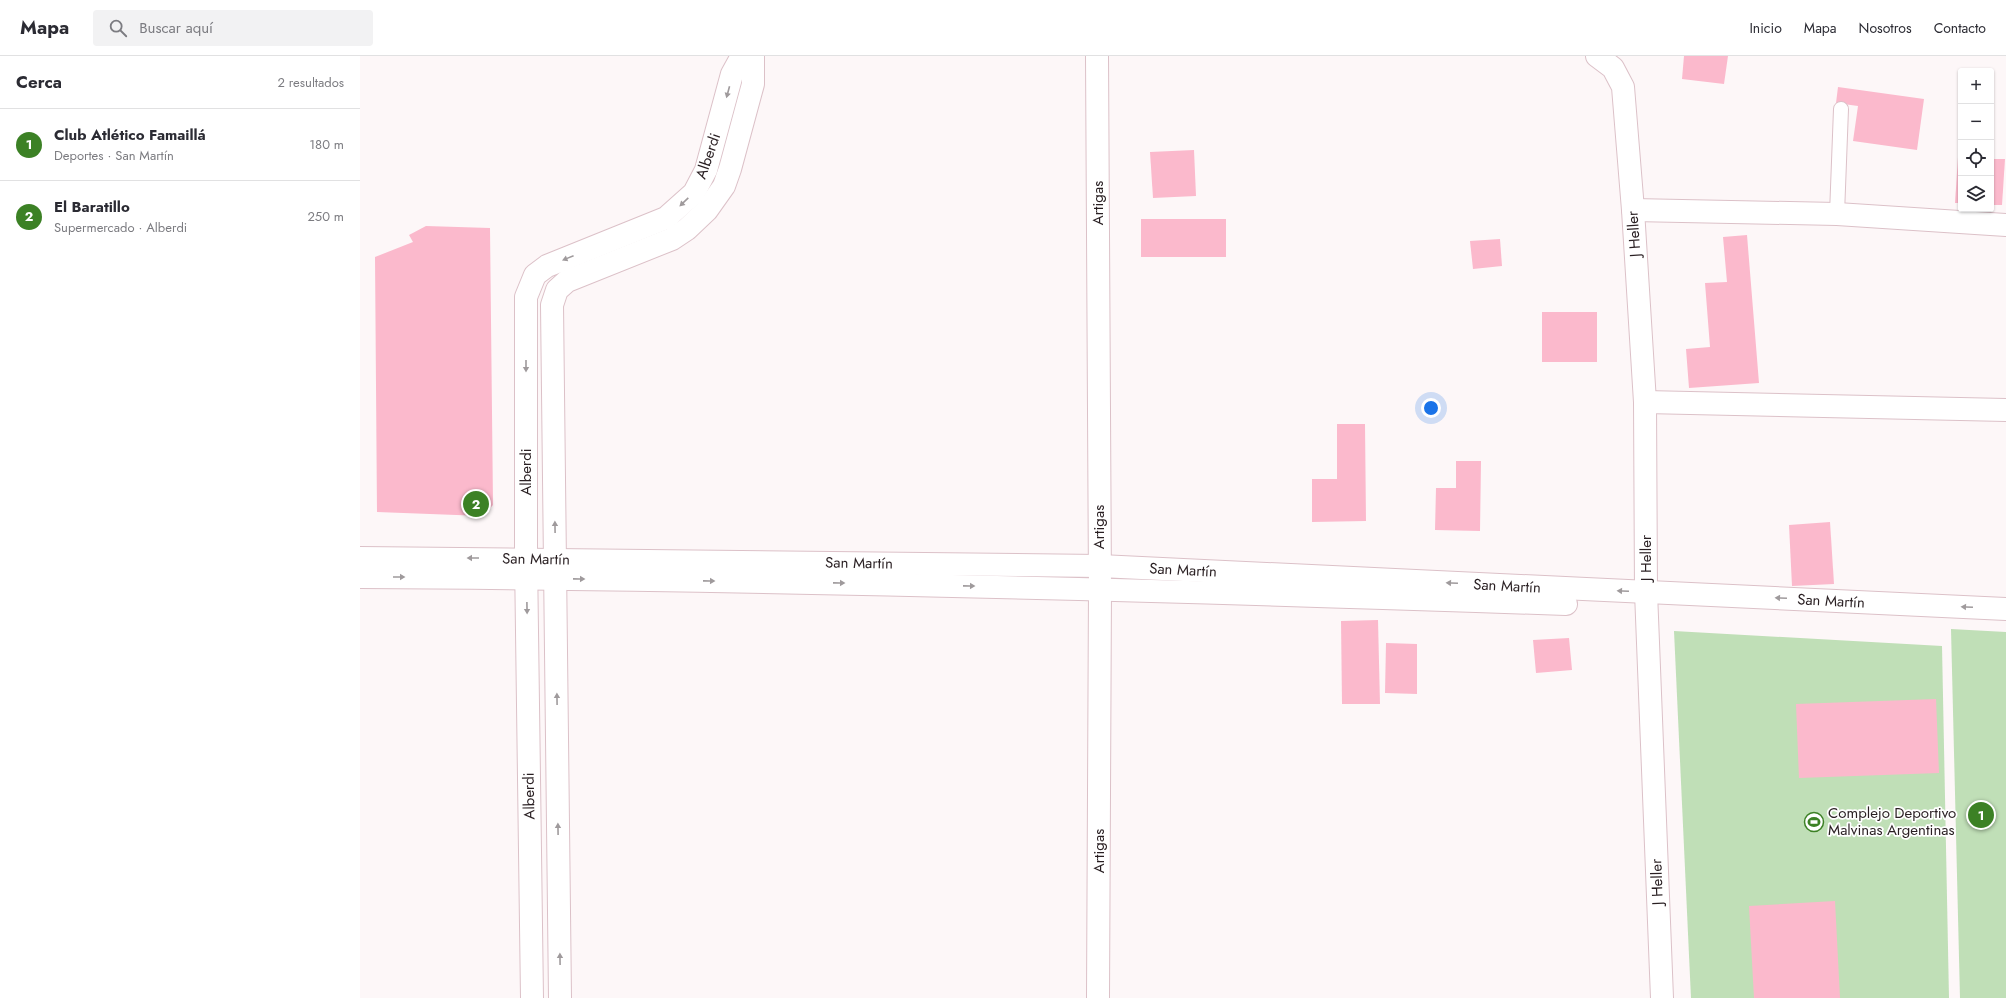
<!DOCTYPE html>
<html lang="es">
<meta charset="utf-8">
<style>
:root{--surface:#fff;--page:#f2f2f3;--text:#2b2b33;--muted:#7c7c81;--line:#e1e1e2;--accent:#3c8125}
body{margin:0;font-family:Jost,sans-serif;background:var(--page);color:var(--text)}
.controls{position:absolute;right:12px;top:12px;display:grid;overflow:hidden;border-radius:4px;box-shadow:0 1px 3px #0004}
.controls button{width:36px;height:36px;display:grid;place-items:center;padding:0;border:0;border-bottom:1px solid var(--line);background:var(--surface);color:var(--text);font:20px sans-serif}
.you{position:absolute;left:1071px;top:352px;width:14px;height:14px;margin:-10px;border:3px solid #fff;border-radius:50%;background:#1a73e8;box-shadow:0 0 0 6px #1a73e833}
.badge{display:grid;place-items:center;width:26px;height:26px;border-radius:50%;background:var(--accent);color:#fff;font-size:13px;font-weight:700}
.pin{position:absolute;translate:-50% -50%;border:2px solid #fff;box-shadow:0 1px 4px #0006}
.list{margin:0;padding:0;list-style:none}
h2{display:flex;justify-content:space-between;align-items:center;height:52px;margin:0;padding:0 16px;font-size:17px}
h2 small{font-size:13px;font-weight:400;color:var(--muted)}
.list li{display:grid;grid-template-columns:26px 1fr auto;gap:12px;align-items:center;box-sizing:border-box;height:72px;padding:0 16px;border-top:1px solid var(--line)}
.list b{display:block;font-size:15px;white-space:nowrap}
.list p{margin:0;font-size:13px;white-space:nowrap;color:var(--muted)}
.list em{font-size:13px;font-style:normal;color:var(--muted)}
.icon{flex:none;width:22px;height:22px;fill:none;stroke:currentColor;stroke-width:2;stroke-linecap:round;stroke-linejoin:round}
.map{position:relative;flex:none;width:1646px;height:942px;overflow:hidden}
header{display:flex;align-items:center;gap:24px;box-sizing:border-box;height:56px;padding:0 20px;background:var(--surface);border-bottom:1px solid var(--line)}
header strong{font-size:19px}
nav{display:flex;gap:22px;margin-inline-start:auto;font-size:14px}
.search{width:280px;height:36px;background:var(--page);display:flex;align-items:center;gap:10px;box-sizing:border-box;padding:0 14px;border-radius:4px;color:var(--muted);font-size:15px}
main{display:flex}
aside{flex:1;background:var(--surface)}
.map>svg:first-child{display:block}
.green{fill:#c0dfb7}
.building{fill:#fbb9cc}
.lines{fill:none;stroke-linecap:round;stroke-linejoin:round}
.lane-casing{stroke:#dcc1c8;stroke-width:16}
.street-casing{stroke:#dcc1c8;stroke-width:24}
.secondary-casing{stroke:#dcc1c8;stroke-width:24}
.lane{stroke:#fff;stroke-width:14}
.street{stroke:#fff;stroke-width:22}
.secondary{stroke:#fff;stroke-width:22}
.oneway{fill:#9f9a9c}
.labels{text-anchor:middle;stroke-width:3.5;stroke-linejoin:round;paint-order:stroke}
.street-label{font-size:15px;fill:#291f22;stroke:#fff}
.poi-label{font-size:15px;fill:#291f22;stroke:#fff;text-anchor:start}
</style>
<header>
<strong>Mapa</strong>
<div class="search"><svg class="icon" aria-label="search" viewBox="0 0 24 24"><circle cx="10" cy="10" r="6"/><path d="M15 15l6 6"/></svg>Buscar aquí</div>
<nav><a>Inicio</a><a>Mapa</a><a>Nosotros</a><a>Contacto</a></nav>
</header>
<main>
<aside>
<h2>Cerca<small>2 resultados</small></h2>
<ul class="list">
<li><span class="badge">1</span><div><b>Club Atlético Famaillá</b><p>Deportes · San Martín</p></div><em>180 m</em></li>
<li><span class="badge">2</span><div><b>El Baratillo</b><p>Supermercado · Alberdi</p></div><em>250 m</em></li>
</ul>
</aside>
<div class="map">
<svg width="1646" height="942" viewBox="0 0 1646 942">
<rect width="100%" height="100%" fill="#fdf7f8"/>
<g class="green">
<polygon points="1591,573 1646,576 1646,942 1600,942"/>
<polygon points="1314,575 1582,590 1589,942 1331,942"/>
</g>
<g class="building">
<polygon points="1324,0 1368,0 1364,28 1322,23"/>
<polygon points="1478,31 1564,43 1557,94 1493,85 1498,50 1476,47"/>
<polygon points="834,94 836,140 793,142 790,96"/>
<polygon points="1598,101 1601,101 1601,147 1595,147"/>
<polygon points="1631,103 1645,103 1642,149 1631,149"/>
<rect x="781" y="163" width="85" height="38"/>
<polygon points="66,170 130,172 133,449 123,460 17,456 15,201 53,186 49,179"/>
<polygon points="1387,179 1399,327 1329,332 1326,293 1350,291 1345,227 1367,226 1363,181"/>
<polygon points="1140,183 1142,210 1113,213 1110,185"/>
<rect x="1182" y="256" width="55" height="50"/>
<polygon points="977,368 1005,368 1006,465 952,466 952,423 977,423"/>
<polygon points="1096,405 1121,405 1120,475 1075,474 1076,432 1096,432"/>
<polygon points="1470,466 1474,528 1432,530 1429,469"/>
<polygon points="1018,564 1020,648 982,648 981,565"/>
<polygon points="1209,582 1212,614 1176,617 1173,584"/>
<polygon points="1026,587 1057,588 1057,638 1025,637"/>
<polygon points="1576,643 1579,717 1439,722 1436,648"/>
<polygon points="1475,845 1480,942 1394,942 1389,850"/>
</g>
<g class="lines">
<defs>
<polyline id="lane" points="1477,158 1481,53"/>
<g id="street">
<polyline points="737,0 740,532 738,942"/>
<polyline points="1237,0 1253,12 1263,31 1273,154 1285,346 1286,536 1302,942"/>
<polyline points="1273,154 1477,158 1646,169"/>
<polyline points="1285,346 1646,354"/>
<polyline points="0,502 740,510 1646,553"/>
<path d="M0,521C402,523 804,534 1206,548"/>
</g>
<g id="secondary">
<polyline points="172,942 166,502 166,241 175,219 187,210 306,162 334,137 346,114 372,18 382,0"/>
<polyline points="200,942 192,249 197,234 207,225 312,183 327,173 347,154 364,130 370,113 393,28 393,0"/>
</g>
</defs>
<use href="#lane" class="lane-casing"/>
<use href="#street" class="street-casing"/>
<use href="#secondary" class="secondary-casing"/>
<use href="#lane" class="lane"/>
<use href="#street" class="street"/>
<use href="#secondary" class="secondary"/>
</g>
<defs><path id="oneway-solid" d="M-6-.8H1V-3.2L6.5 0L1 3.2V.8H-6Z"/></defs>
<g class="oneway">
<use href="#oneway-solid" transform="translate(368 36) rotate(105)"/>
<use href="#oneway-solid" transform="translate(324 146) rotate(136)"/>
<use href="#oneway-solid" transform="translate(208 202) rotate(158)"/>
<use href="#oneway-solid" transform="translate(166 310) rotate(90)"/>
<use href="#oneway-solid" transform="translate(195 471) rotate(-91)"/>
<use href="#oneway-solid" transform="translate(113 502) rotate(-180)"/>
<use href="#oneway-solid" transform="translate(39 521)"/>
<use href="#oneway-solid" transform="translate(219 523) rotate(1)"/>
<use href="#oneway-solid" transform="translate(349 525) rotate(1)"/>
<use href="#oneway-solid" transform="translate(479 527) rotate(1)"/>
<use href="#oneway-solid" transform="translate(1092 527) rotate(-177)"/>
<use href="#oneway-solid" transform="translate(609 530) rotate(1)"/>
<use href="#oneway-solid" transform="translate(1263 535) rotate(-177)"/>
<use href="#oneway-solid" transform="translate(1421 542) rotate(-177)"/>
<use href="#oneway-solid" transform="translate(1607 551) rotate(-177)"/>
<use href="#oneway-solid" transform="translate(167 552) rotate(89)"/>
<use href="#oneway-solid" transform="translate(197 643) rotate(-91)"/>
<use href="#oneway-solid" transform="translate(198 773) rotate(-91)"/>
<use href="#oneway-solid" transform="translate(200 903) rotate(-91)"/>
</g>
<defs>
<symbol id="stadium-ring" viewBox="-11 -11 22 22"><circle r="9.5" fill="#fff" stroke="#3c8125" stroke-width="1.5"/><path d="M0-5a6.5 5 0 1 0 0 10a6.5 5 0 1 0 0-10ZM-3.5-1.8h7v3.6h-7Z" fill="#3c8125"/></symbol>
</defs>
<g fill-rule="evenodd">
<use href="#stadium-ring" x="1443" y="755" width="22" height="22"/>
</g>
<g class="labels">
<g class="street-label">
<text transform="translate(348 100) rotate(-71)" y="5">Alberdi</text>
<text transform="translate(738 147) rotate(-90)" y="5">Artigas</text>
<text transform="translate(1274 178) rotate(-94)" y="5">J Heller</text>
<text transform="translate(166 416) rotate(-90)" y="5">Alberdi</text>
<text transform="translate(739 471) rotate(-90)" y="5">Artigas</text>
<text transform="translate(1286 502) rotate(-90)" y="5">J Heller</text>
<text transform="translate(176 503) rotate(1)" y="5">San Martín</text>
<text transform="translate(499 507) rotate(1)" y="5">San Martín</text>
<text transform="translate(823 514) rotate(3)" y="5">San Martín</text>
<text transform="translate(1147 530) rotate(3)" y="5">San Martín</text>
<text transform="translate(1471 545) rotate(3)" y="5">San Martín</text>
<text transform="translate(169 740) rotate(-91)" y="5">Alberdi</text>
<text transform="translate(739 795) rotate(-90)" y="5">Artigas</text>
<text transform="translate(1297 826) rotate(-92)" y="5">J Heller</text>
</g>
<g class="poi-label">
<text x="1468" y="762">Complejo Deportivo<tspan x="1468" dy="17">Malvinas Argentinas</tspan></text>
</g>
</g>
</svg>
<div class="controls">
<button>+</button>
<button>−</button>
<button><svg class="icon" aria-label="locate" viewBox="0 0 24 24"><circle cx="12" cy="12" r="6"/><path d="M12 2v4M12 18v4M2 12h4M18 12h4"/></svg></button>
<button><svg class="icon" aria-label="layers" viewBox="0 0 24 24"><path d="M12 4l9 5-9 5-9-5zM3 14l9 5 9-5"/></svg></button>
</div>
<div class="you"></div>
<div class="pin badge" style="left:1621px;top:759px">1</div>
<div class="pin badge" style="left:116px;top:448px">2</div>
</div>
</main>
